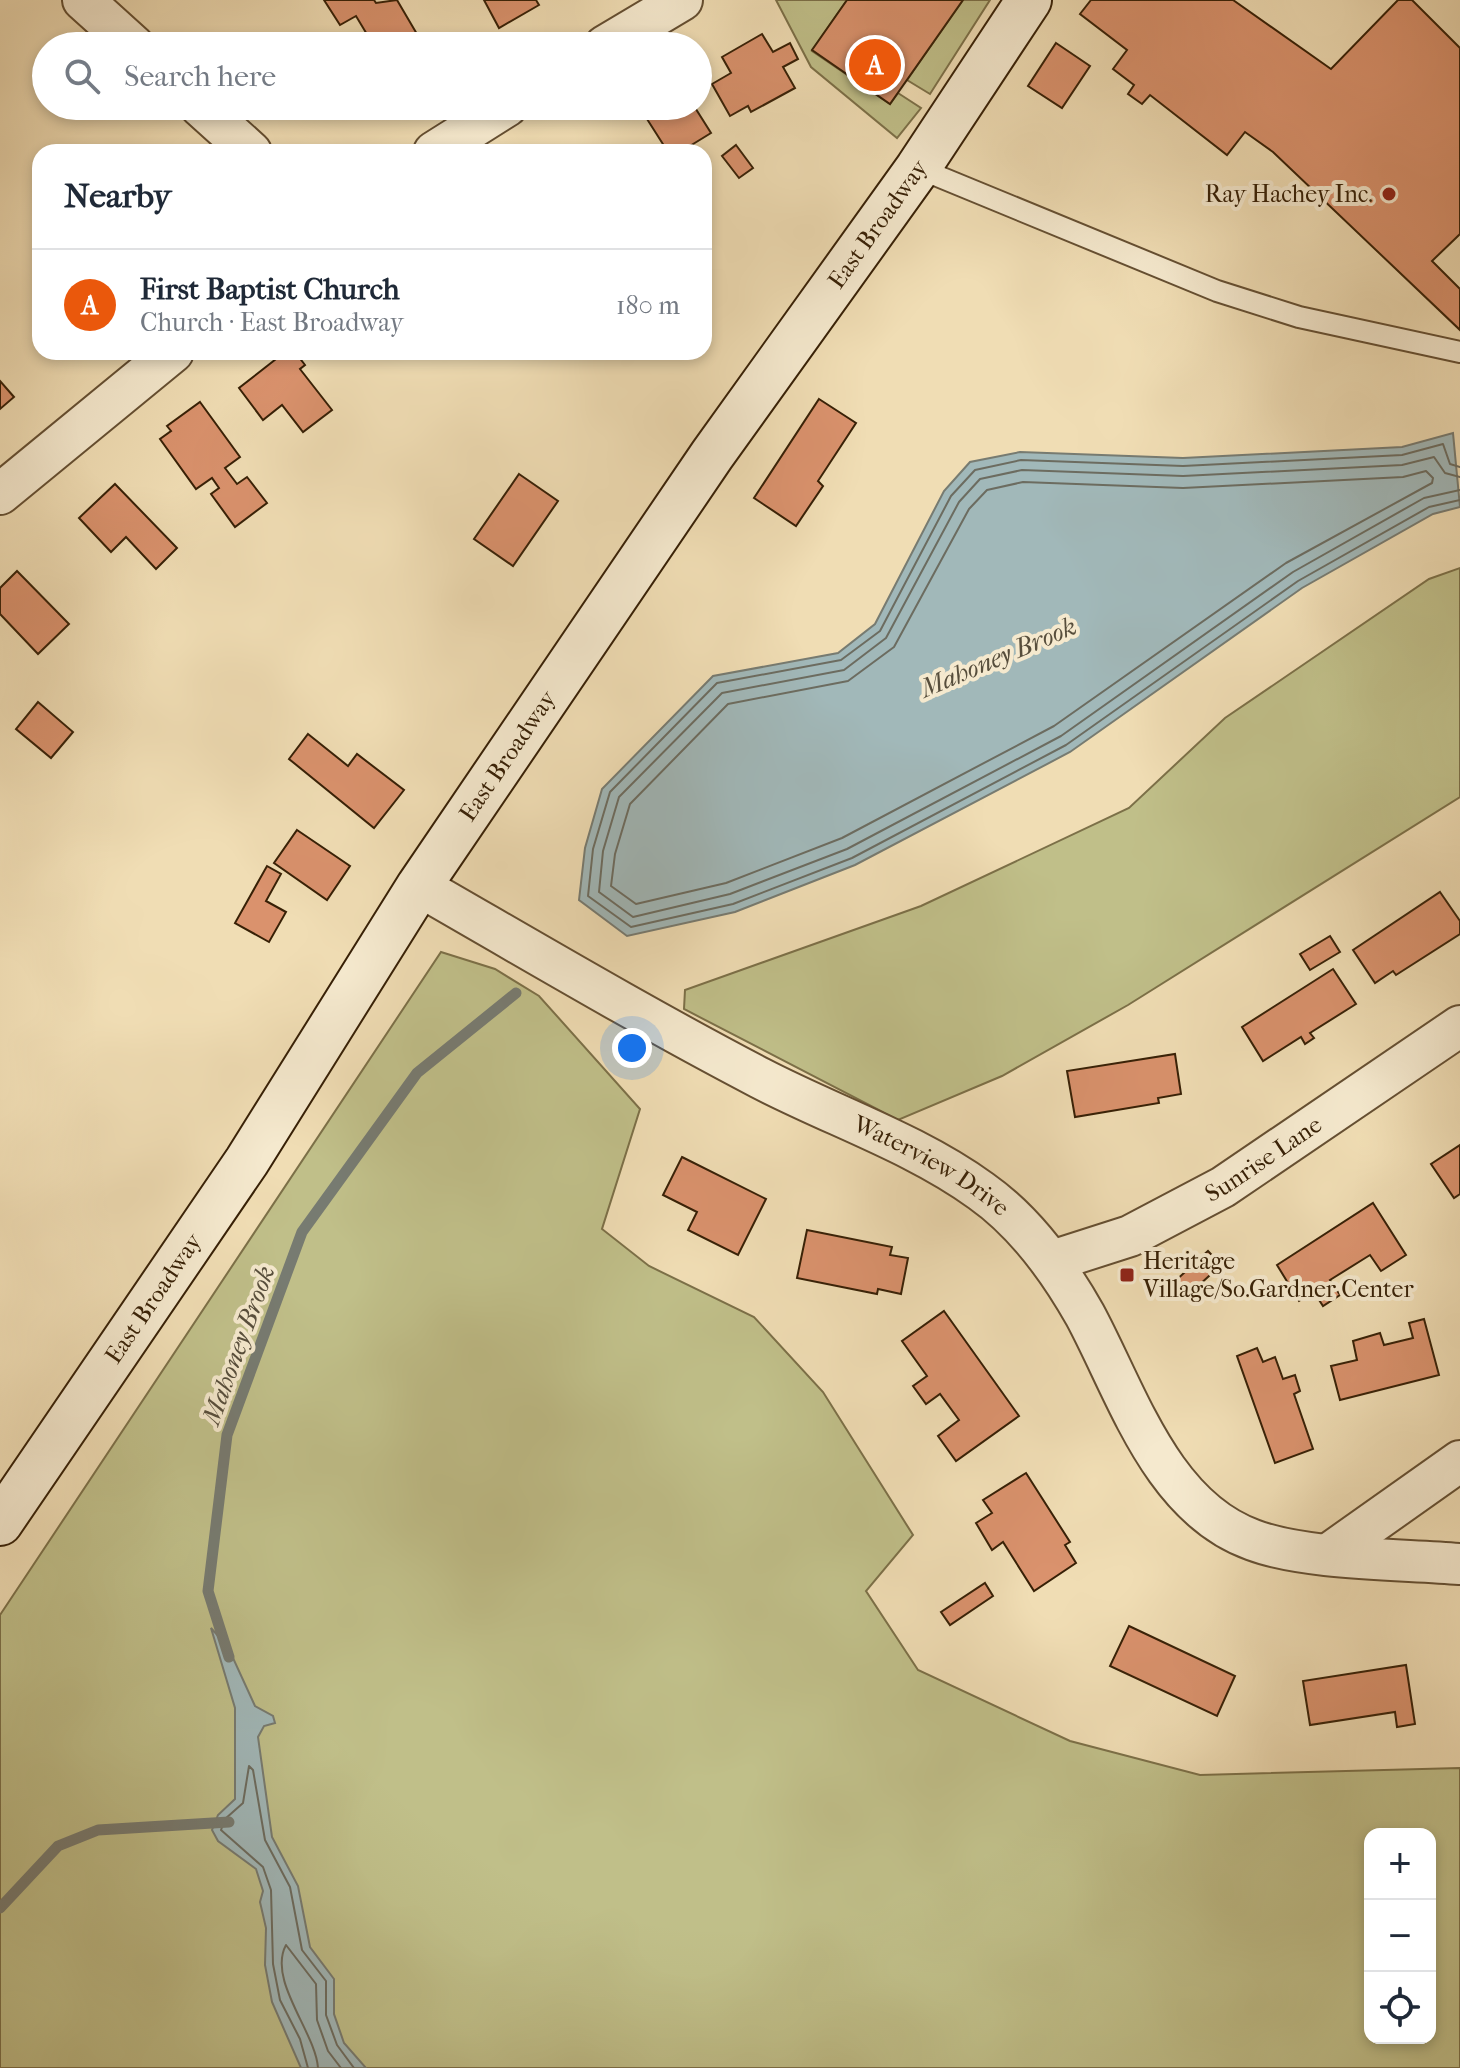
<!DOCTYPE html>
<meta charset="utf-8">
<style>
:root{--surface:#fff;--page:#f2f2f3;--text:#1f2937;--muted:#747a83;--line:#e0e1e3;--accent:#ea580c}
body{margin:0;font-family:"IM FELL French Canon",serif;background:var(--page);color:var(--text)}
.controls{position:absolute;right:24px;bottom:24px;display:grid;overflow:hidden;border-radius:16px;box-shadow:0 4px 12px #0003}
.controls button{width:72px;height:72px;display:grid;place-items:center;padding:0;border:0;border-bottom:2px solid var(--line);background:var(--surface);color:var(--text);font:40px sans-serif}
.you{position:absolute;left:632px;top:1048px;width:28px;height:28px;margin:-20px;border:6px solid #fff;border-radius:50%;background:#1a73e8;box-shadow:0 0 0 12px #1a73e833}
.badge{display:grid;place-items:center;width:52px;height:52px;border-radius:50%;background:var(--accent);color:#fff;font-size:26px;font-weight:700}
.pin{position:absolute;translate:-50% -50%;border:4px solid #fff;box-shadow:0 2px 8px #0006}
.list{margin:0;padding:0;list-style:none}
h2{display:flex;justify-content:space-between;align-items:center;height:104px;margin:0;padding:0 32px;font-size:34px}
h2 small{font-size:26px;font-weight:400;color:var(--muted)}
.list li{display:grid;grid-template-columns:52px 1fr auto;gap:24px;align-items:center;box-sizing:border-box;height:112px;padding:0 32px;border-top:2px solid var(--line)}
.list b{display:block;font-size:30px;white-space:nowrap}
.list p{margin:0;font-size:26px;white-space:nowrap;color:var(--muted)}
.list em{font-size:26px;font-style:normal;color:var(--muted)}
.icon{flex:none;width:44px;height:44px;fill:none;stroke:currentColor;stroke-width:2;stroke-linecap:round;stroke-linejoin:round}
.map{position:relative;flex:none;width:1460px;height:2068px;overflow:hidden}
.search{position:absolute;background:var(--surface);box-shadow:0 4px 12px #0003;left:32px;top:32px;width:680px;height:88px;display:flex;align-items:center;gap:20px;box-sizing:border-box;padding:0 28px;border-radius:44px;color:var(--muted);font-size:30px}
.panel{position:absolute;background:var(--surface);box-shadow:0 4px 12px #0003;left:32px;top:144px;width:680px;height:216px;border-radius:24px}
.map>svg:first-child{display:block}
.green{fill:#c0bf89;stroke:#7c7048;stroke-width:2;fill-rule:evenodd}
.water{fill:#a1b8b9;stroke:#777b71;stroke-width:2}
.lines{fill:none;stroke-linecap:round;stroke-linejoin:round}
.shore{stroke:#6c6c60;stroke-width:2}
.stream{stroke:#777b71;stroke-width:11}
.building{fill:#da926d;stroke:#372006;stroke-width:2}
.service-casing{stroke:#654f32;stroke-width:24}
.minor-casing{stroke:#654f32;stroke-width:44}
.secondary-casing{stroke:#372006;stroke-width:48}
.service{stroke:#f5e9ce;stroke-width:20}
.minor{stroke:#f5e9ce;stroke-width:40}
.secondary{stroke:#f5e9ce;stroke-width:44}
.poi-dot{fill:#8f2418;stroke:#f5e9ce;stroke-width:3}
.labels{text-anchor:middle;stroke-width:8;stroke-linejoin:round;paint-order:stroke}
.poi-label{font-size:24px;fill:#372006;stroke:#f5e9ce;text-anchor:end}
.street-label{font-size:24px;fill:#372006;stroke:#f5e9ce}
.water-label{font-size:26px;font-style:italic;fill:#574e3c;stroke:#f5e9ce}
</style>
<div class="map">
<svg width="1460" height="2068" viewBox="0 0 1460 2068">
<rect width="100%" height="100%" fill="#f0ddb4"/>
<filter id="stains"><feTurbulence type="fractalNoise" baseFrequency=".0025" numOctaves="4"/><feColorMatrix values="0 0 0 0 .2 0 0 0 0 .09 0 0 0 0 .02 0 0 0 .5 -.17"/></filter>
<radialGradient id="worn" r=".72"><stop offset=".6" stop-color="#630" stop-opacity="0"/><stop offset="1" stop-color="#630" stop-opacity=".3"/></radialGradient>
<g class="green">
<polygon points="776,0 847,0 812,51 890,104 898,93 921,108 897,138 811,67"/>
<polygon points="963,0 990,0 930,94 907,80"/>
<polygon points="1460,568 1460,797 1128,1005 1002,1076 898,1120 684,1009 685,990 921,906 1129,808 1225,718 1429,579"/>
<path d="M441,952L495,969L539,996L640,1109L602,1229L649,1266L754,1317L823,1392L913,1535L866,1591L918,1670L1070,1741L1200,1775L1460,1768V2068H0V1615ZM1370,1834H1430V2038H1370Z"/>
</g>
<g class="water">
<polygon points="1453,433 1460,507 1433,514 1302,588 1070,752 855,865 735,912 627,936 579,900 585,848 602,789 713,676 838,653 875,624 944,491 970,462 1020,452 1183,458 1402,447"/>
<polygon points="211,1628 228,1647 255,1706 273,1716 275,1723 264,1726 258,1737 272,1837 298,1886 310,1947 334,1979 334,2014 344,2043 366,2068 301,2068 272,2002 265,1965 266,1928 260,1902 263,1891 256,1869 218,1841 212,1830 218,1815 235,1799 235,1708"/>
</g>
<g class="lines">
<g class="shore">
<polyline points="1460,467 1450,464 1443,444 1402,455 1183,466 1021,460 975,470 951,496 880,631 841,660 717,683 610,792 593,849 588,896 631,927 733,904 852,858 1066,745 1298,581 1429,507 1460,500"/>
<polygon points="1426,471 1433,478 1432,483 1286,563 1054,726 842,838 726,883 636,904 611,886 615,854 630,804 728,704 848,681 894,647 969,509 987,490 1023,482 1183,488 1403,477"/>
<polyline points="1460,477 1445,473 1434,457 1402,465 1183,476 1022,470 980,479 959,502 886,638 844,670 722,693 619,797 603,851 599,892 633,917 730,894 847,849 1061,736 1293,572 1424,498 1460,490"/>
<polyline points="308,2068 300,2039 280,2000 273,1964 271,1890 263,1867 221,1830 225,1819 243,1803 249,1766 253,1770 265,1840 290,1887 302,1950 326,1981 326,2015 337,2045 354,2068"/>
<path d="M318,2068C316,2033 267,1980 286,1945L316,1984L317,2020L328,2051L341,2068"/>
</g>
<g class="stream">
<polyline points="229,1657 208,1591 227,1435 302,1232 417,1073 516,993"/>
<polyline points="0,1908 58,1846 98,1830 229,1822"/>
</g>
</g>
<g class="building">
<polygon points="324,0 374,0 376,3 397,0 424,46 374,46 356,16 340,25"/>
<polygon points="484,0 536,0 539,5 499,28"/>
<polygon points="847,0 963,0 890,104 812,50"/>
<polygon points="1091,0 1233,0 1331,69 1398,0 1412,0 1460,48 1460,234 1432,261 1460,289 1460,330 1273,152 1245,132 1227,155 1150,95 1142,104 1128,94 1134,85 1113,69 1127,50 1080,14"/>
<polygon points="762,34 773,52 790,43 798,59 783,67 795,88 751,112 748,106 730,116 712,84 731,73 722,57"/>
<polygon points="1056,43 1090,66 1062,108 1028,86"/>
<polygon points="644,106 694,106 711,133 680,152 668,152 640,108"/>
<polygon points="736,145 753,168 739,178 722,156"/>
<polygon points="285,352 295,352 305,365 300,369 332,410 303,432 282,405 263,420 239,388"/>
<polygon points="0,381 14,397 0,409"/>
<polygon points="819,399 856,423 818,481 823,486 796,526 754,498"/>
<polygon points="200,402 240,457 225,468 237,484 247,477 267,503 235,527 211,494 219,488 212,478 196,489 160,439 171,431 167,426"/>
<polygon points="519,474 558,501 513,566 474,539"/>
<polygon points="115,484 177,548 156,569 126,537 111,552 79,518"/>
<polygon points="17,571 69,624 38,654 0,614 0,588"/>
<polygon points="38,702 73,732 51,758 16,729"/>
<polygon points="308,734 348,766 357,754 404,790 374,828 289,759"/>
<polygon points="297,830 350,866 327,900 274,863"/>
<polygon points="267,866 281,874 266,901 286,912 269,942 235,923"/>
<polygon points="1440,892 1460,921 1460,934 1396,975 1393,971 1375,983 1353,950"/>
<polygon points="1330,936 1340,952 1310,970 1300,954"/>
<polygon points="1333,969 1356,1004 1310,1033 1314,1038 1305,1044 1301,1037 1263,1061 1242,1027"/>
<polygon points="1175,1054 1181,1094 1158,1098 1159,1103 1075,1117 1067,1071"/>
<polygon points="1460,1145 1460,1194 1454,1198 1431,1164"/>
<polygon points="682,1157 766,1199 738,1255 688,1230 697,1212 663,1195"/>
<polygon points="1373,1203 1406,1255 1381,1271 1370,1255 1330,1280 1340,1295 1323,1306 1314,1292 1299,1301 1277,1265"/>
<polygon points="807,1230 892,1247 890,1255 908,1258 901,1294 878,1289 877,1294 797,1278"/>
<polygon points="1208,1251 1221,1265 1186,1297 1173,1283"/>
<polygon points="944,1311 1019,1416 956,1461 938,1436 959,1420 940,1394 926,1404 913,1386 927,1376 902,1341"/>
<polygon points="1424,1319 1439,1375 1340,1400 1331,1366 1357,1360 1353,1341 1380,1333 1384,1345 1413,1338 1409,1323"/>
<polygon points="1257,1348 1263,1362 1275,1357 1283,1379 1295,1375 1300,1391 1294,1394 1313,1449 1275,1463 1237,1356"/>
<polygon points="1026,1473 1070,1542 1065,1545 1076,1563 1034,1591 1003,1542 992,1550 976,1523 992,1513 983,1500"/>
<polygon points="985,1583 993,1596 950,1625 941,1612"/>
<polygon points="1129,1626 1235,1676 1217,1716 1110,1666"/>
<polygon points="1406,1665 1415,1724 1397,1727 1395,1712 1310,1725 1303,1681"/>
</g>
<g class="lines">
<defs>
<polyline id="service" points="918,168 1217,291 1299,317 1460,352"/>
<g id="minor">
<polyline points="83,0 134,46"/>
<polyline points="605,46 682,0"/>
<polyline points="200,106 251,152"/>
<polyline points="434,152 507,106"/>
<polyline points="0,494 173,352"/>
<path id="s1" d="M419,886C532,951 645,1018 760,1078C833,1116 915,1143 981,1191C1025,1222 1059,1269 1085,1315C1127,1393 1161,1507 1253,1540C1306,1560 1401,1559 1460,1564"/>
<path id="s2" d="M1052,1261L1130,1236L1223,1187L1460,1026"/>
<polyline points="1330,1553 1460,1461"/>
</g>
<g id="secondary">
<path id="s3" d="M0,1523L247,1161L419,886L712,455L918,168L1029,0"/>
</g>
</defs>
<use href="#service" class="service-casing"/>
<use href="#minor" class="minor-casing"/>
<use href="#secondary" class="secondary-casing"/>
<use href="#service" class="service"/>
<use href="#minor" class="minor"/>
<use href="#secondary" class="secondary"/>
</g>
<g class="poi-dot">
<circle cx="1389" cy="194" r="8"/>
<rect x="1119" y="1267" width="16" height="16" rx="4"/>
</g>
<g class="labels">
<g class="poi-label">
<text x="1373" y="202">Ray Hachey Inc.</text>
<text x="1143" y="1269" text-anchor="start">Heritage<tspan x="1143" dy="28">Village/So.Gardner Center</tspan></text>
</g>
<g class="street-label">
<text dy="8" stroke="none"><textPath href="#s3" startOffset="1568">East Broadway</textPath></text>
<text dy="8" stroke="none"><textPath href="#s3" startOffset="920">East Broadway</textPath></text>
<text dy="8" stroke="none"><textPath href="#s2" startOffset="236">Sunrise Lane</textPath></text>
<text dy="8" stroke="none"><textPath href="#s1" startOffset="584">Waterview Drive</textPath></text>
<text dy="8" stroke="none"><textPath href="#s3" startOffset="272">East Broadway</textPath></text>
</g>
<g class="water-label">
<text transform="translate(998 657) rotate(-23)" y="9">Mahoney Brook</text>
<text transform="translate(238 1345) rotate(-70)" y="9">Mahoney Brook</text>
</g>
</g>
<rect width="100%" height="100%" filter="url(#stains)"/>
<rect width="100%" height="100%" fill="url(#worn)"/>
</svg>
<div class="controls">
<button>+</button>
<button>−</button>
<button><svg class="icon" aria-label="locate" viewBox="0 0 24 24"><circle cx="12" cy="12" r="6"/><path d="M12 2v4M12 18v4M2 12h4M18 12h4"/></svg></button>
</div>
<div class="you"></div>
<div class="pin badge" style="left:875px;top:65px">A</div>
<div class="search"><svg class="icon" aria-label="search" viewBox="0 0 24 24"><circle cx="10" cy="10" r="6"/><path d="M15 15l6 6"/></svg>Search here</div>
<section class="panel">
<h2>Nearby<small></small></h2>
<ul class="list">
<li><span class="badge">A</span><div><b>First Baptist Church</b><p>Church · East Broadway</p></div><em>180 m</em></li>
</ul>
</section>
</div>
